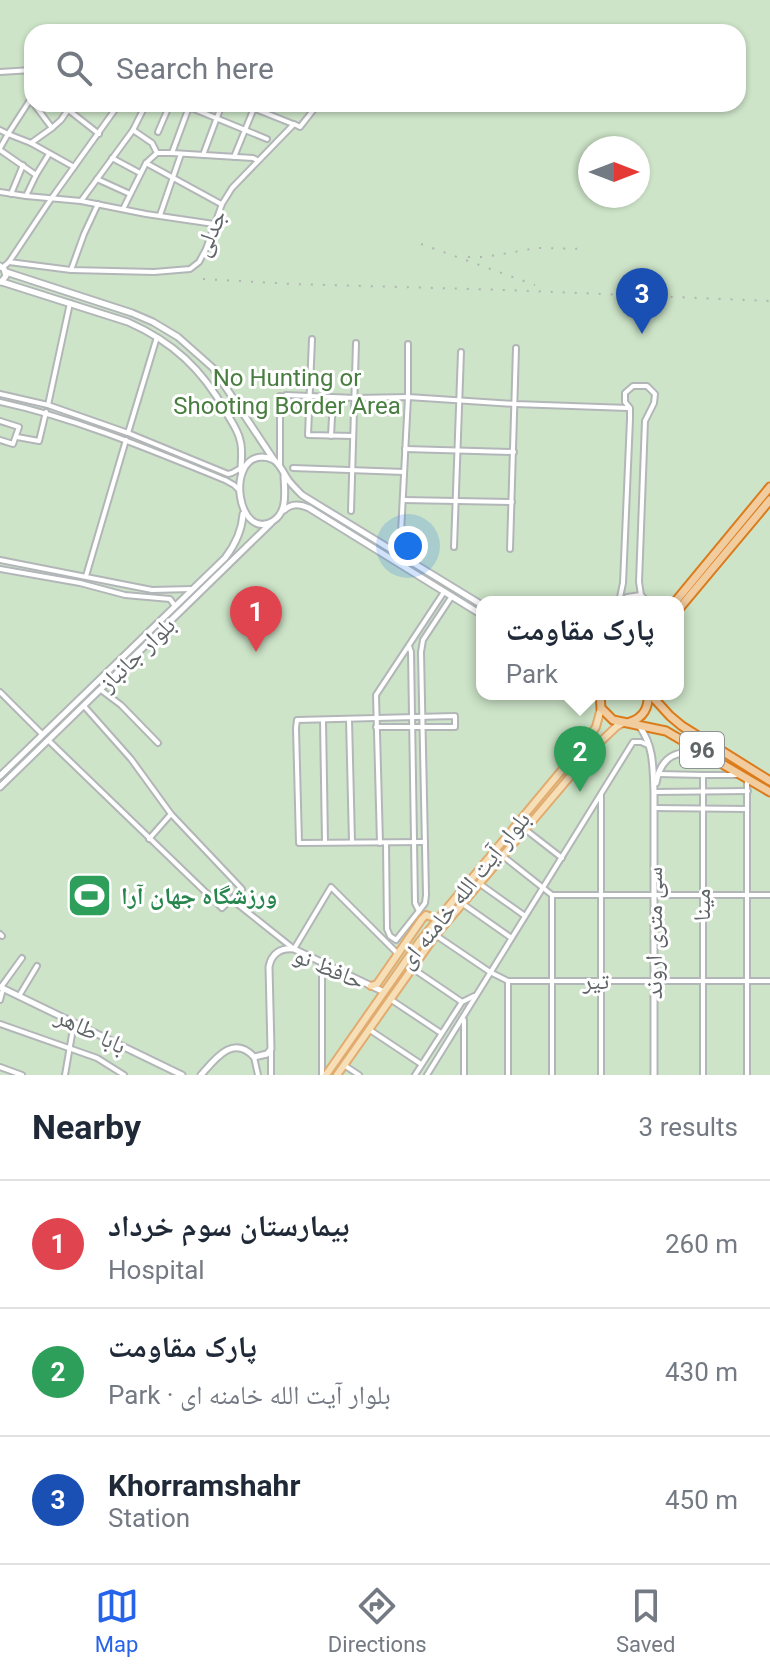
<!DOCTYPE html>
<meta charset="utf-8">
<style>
:root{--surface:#fff;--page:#f2f2f3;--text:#1f2937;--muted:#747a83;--line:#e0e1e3;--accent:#2563eb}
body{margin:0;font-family:Roboto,"Noto Naskh Arabic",sans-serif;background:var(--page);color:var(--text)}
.compass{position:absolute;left:578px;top:136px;width:72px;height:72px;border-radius:50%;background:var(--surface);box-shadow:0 2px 6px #0004;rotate:90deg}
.you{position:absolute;left:408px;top:546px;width:28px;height:28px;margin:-20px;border:6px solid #fff;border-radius:50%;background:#1a73e8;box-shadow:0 0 0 12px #1a73e833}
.badge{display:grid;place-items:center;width:52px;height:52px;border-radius:50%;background:var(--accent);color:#fff;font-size:26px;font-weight:700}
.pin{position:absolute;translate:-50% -66px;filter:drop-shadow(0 2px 4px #0008)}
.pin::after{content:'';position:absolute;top:42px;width:28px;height:24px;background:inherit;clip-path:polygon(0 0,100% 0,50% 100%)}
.popup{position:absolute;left:476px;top:596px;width:208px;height:104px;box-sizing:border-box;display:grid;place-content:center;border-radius:16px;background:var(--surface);filter:drop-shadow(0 2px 6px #0005);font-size:26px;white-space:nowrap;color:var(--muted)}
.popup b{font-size:30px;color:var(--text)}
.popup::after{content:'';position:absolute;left:50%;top:100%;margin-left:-16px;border:16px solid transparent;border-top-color:var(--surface)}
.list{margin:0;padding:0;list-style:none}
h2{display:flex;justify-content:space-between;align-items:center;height:104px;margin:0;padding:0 32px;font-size:34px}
h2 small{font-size:26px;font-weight:400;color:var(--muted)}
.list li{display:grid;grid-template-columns:52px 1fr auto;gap:24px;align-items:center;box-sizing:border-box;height:128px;padding:0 32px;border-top:2px solid var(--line)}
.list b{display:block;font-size:30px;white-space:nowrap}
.list p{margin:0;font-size:26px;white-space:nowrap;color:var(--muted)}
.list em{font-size:26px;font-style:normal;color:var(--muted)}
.icon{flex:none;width:44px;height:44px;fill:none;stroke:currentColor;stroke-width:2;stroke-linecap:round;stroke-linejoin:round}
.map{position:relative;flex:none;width:770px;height:1075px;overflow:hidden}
.search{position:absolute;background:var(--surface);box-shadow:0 2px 6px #0004;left:24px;right:24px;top:24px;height:88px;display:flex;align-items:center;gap:20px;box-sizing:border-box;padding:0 28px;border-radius:24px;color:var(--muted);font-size:30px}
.sheet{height:488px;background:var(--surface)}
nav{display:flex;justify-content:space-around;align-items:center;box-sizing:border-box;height:112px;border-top:2px solid var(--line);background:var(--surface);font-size:22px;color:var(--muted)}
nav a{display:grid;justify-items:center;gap:4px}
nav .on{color:var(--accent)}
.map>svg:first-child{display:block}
.green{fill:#cde4c8;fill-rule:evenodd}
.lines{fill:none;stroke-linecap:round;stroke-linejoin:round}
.street-casing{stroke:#b3b6b8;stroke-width:8}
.secondary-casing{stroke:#b2b6b8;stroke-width:9}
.primary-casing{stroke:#e2ab6f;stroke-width:10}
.highway-casing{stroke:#dc7b1b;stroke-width:11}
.street{stroke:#fff;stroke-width:4}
.secondary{stroke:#fff;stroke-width:5}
.primary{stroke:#f6dfb7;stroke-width:6}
.highway{stroke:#f1cc9e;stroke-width:7}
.rail{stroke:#b3b4b4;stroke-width:2;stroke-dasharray:2 10;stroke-linecap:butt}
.labels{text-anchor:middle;stroke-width:6;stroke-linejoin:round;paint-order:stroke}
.shield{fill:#fff;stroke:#8f9294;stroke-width:2}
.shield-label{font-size:22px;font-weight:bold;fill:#5f6466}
.street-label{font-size:24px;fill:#5f6466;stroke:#fff}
.park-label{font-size:24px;fill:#487e3f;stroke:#fff}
.leisure-label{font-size:24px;font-weight:bold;fill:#27864d;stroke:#fff;text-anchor:start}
</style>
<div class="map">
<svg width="770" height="1075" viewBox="0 0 770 1075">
<rect width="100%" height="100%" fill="#efece8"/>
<path class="green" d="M0,0H770V1075H0ZM32,32H738V104H32ZM590,148H638V196H590ZM482,602H678V694H482Z"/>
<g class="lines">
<defs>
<g id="street">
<polyline points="0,72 32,70"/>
<polyline points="32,97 8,134 31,143 74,167"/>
<polyline points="61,104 99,134"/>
<polyline points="190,104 189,107 267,139"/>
<polyline points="243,104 293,124"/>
<polyline points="52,128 61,120 72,104"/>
<polyline points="0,130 8,134 0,148"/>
<polyline points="158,132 170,104"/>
<polyline points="31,143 52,128 34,104"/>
<polyline points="0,150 36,175"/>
<polyline points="157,153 172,153 189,107 180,104"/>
<polyline points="172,153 253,158 257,160"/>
<polyline points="203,155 222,104"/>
<polyline points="234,157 254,108"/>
<polyline points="112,158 140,173"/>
<polyline points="146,163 221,204"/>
<polyline points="97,179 130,194"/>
<polyline points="0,192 26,196 81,201 146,214 214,224"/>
<polyline points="11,194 23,165"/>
<polyline points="26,196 36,175 49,154"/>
<polyline points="81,201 133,130 146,104"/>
<polyline points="123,209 146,163 157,153 152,143 133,130"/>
<polyline points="160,215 181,154"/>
<polyline points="9,262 71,270 154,272 190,269 199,262 206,249 222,204 232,188 294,124 300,127 318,104"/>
<polyline points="2,268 9,262 51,199 119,104"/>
<polyline points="71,270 84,234 98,204"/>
<polyline points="312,339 308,435 353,436"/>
<polyline points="0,394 48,405 128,433 228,474 232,473 241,468"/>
<polyline points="286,395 355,398 408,397 515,404 628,408"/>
<polyline points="280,396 280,465"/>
<path d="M0,402C78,419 151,450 225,480L234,485L240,491"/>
<polyline points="48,405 70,303"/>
<polyline points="0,421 19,427 13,444 0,440"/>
<polyline points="128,433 157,337"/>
<polyline points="331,436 333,398"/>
<polyline points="17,437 39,441 46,412"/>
<polyline points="405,449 514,452"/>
<polyline points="293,468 404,472"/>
<polyline points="403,500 512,502"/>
<polyline points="351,511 356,343"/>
<polyline points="401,533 408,397 408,344"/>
<polyline points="454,547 461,352"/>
<polyline points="510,549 516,348"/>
<polyline points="0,560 152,590 192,589"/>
<polyline points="0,569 80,583 125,595 170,599 175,606"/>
<polyline points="86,576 126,440"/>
<polyline points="619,602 623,583 630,419 630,408 625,402 625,393 633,386 647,386 655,394 654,403 645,421 639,582 641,595 648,602"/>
<polyline points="621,602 627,597 641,595"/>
<polyline points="409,646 411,652 415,903 419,911 425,903 426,895 421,652 423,640 452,596"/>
<polyline points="101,690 121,705 158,743"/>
<polyline points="0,692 42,734"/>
<polyline points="84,706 131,759 171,814"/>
<polyline points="349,719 352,842"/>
<polyline points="323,720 325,842"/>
<polyline points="376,727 455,727 455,716 297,720 296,728 299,843 425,842"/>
<polyline points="48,740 222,908 242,889 171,814 149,839"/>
<polyline points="658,774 703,775"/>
<polyline points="747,780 747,1075"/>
<polyline points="654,792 748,791"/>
<polyline points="654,808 747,809"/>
<polyline points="526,830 562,858"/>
<polyline points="380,843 376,695 444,592"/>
<polyline points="386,843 387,929 390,936 396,940 419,911"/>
<polyline points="504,857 552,895"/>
<polyline points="480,884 525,916"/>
<polyline points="552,895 770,895"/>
<polyline points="235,902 294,949 331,887 398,954"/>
<polyline points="463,904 510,937"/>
<polyline points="428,930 490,972 508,981 770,981"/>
<polyline points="0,934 2,936"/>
<polyline points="322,962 322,1075"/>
<polyline points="412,968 462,1002"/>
<polyline points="1,987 22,958"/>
<polyline points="19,996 37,966"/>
<polyline points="390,999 441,1033"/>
<polyline points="0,1000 3,989"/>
<polyline points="0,1024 97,1058 124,1075"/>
<polyline points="370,1030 421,1064"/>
<polyline points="271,1049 271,1075"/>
<polyline points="254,1057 258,1075"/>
<polyline points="344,1065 359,1075"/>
<polyline points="0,1067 22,1075"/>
<polyline points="65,1075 74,1023"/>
<polyline points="415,1075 462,1002 474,996"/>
<polyline points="427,1075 633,742 641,742 648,745"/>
<polyline points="464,1075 464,1020"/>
<polyline points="508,1075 508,981"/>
<polyline points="552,1075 552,895"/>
<polyline points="601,1075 601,795"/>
<polyline points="703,1075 703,775 736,775"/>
</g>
<g id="secondary">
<polyline points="0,266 4,269 6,276 1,282"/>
<polyline points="6,272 132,313 153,322 178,337 213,368 274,460"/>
<path d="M2,282L128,322C173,342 202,369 226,412C231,421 238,430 240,440C243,449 241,461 241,471"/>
<path d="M284,474C284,489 289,511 273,521C238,542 225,458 262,457C267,457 270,458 274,460C281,465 284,475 289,481C293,486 298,491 302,495L482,605"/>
<path d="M284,510C292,503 300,504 309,508L482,615"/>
<path d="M640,727C654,747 653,768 654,792V1075"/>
<path d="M0,776L225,558C235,545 242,531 243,514"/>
<path d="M656,783C661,756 678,747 704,757"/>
<polyline points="0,787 271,523"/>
<polyline points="0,987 182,1075"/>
<path d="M201,1075C215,1059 233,1034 254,1057L267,1054L271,1049L269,967C271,954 281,947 294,949L384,992"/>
</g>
<g id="primary">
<polyline points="371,986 377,984 422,919 426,915 437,919"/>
<polyline points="326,1075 419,942 586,741 596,727 601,708"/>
<polyline points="337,1075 435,936 595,747 617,726 623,723"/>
</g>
<g id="highway">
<polyline points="675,602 770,487"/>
<polyline points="678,610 770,500"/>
<polyline points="600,694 601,708 613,720 666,731 770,792"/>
<polyline points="650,694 670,716 682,726 770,781"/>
<path d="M630,722C643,718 649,708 648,694"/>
</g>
</defs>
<use href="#street" class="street-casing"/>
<use href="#secondary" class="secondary-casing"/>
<use href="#primary" class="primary-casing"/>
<use href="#highway" class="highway-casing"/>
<use href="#street" class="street"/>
<use href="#secondary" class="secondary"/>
<use href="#primary" class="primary"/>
<use href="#highway" class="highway"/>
<g class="rail">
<polyline points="421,244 535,285"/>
<polyline points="468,257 485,257 537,248 584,249"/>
<polyline points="203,279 293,284 507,290 770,301"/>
</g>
</g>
<defs>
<symbol id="stadium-square" viewBox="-11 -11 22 22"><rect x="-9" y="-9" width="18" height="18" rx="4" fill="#2e9e5b" stroke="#fff"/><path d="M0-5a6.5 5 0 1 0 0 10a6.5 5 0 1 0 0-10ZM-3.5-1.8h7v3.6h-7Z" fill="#fff"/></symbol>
</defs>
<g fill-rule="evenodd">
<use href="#stadium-square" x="64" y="870" width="51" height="51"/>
</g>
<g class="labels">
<rect class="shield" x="680" y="732" width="44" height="36" rx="6"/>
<g class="shield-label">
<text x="702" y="758">96</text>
</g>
<g class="street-label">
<text transform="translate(210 233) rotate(-66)" y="8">جدلی</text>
<text transform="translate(137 654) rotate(-44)" y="8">بلوار جانباز</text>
<text transform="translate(464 890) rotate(-51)" y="8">بلوار آیت الله خامنه ای</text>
<text transform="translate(702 905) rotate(-90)" y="8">مینا</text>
<text transform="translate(654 933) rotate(-90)" y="8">سی متری اروند</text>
<text transform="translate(329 968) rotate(23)" y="8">حافظ نو</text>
<text x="596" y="989">تیر</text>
<text transform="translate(91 1031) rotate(26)" y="8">بابا طاهر</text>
</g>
<g class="park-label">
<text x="287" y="386">No Hunting or<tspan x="287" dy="28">Shooting Border Area</tspan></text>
</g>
<g class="leisure-label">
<text x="121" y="904">ورزشگاه جهان آرا</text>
</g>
</g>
</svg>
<svg class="compass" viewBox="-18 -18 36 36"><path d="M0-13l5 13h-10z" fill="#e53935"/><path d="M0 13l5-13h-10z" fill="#747a83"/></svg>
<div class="you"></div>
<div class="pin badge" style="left:256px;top:652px;background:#e0444e">1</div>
<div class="pin badge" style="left:580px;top:792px;background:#2e9e5b">2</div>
<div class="popup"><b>پارک مقاومت</b>Park</div>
<div class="pin badge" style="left:642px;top:334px;background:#1a4fb4">3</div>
<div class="search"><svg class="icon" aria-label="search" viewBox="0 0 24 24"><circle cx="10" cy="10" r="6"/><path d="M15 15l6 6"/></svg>Search here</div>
</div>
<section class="sheet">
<h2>Nearby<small>3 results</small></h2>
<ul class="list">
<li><span class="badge" style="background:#e0444e">1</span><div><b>بیمارستان سوم خرداد</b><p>Hospital</p></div><em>260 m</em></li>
<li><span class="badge" style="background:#2e9e5b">2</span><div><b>پارک مقاومت</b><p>Park · بلوار آیت الله خامنه ای</p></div><em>430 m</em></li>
<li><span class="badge" style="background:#1a4fb4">3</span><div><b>Khorramshahr</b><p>Station</p></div><em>450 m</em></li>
</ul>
</section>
<nav>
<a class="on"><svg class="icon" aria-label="map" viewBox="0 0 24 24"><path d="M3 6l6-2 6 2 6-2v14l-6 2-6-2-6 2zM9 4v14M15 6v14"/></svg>Map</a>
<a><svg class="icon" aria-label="directions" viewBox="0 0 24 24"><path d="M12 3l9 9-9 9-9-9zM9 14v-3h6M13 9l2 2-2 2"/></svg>Directions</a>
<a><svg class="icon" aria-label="saved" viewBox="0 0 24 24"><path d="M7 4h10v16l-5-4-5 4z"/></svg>Saved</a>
</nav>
